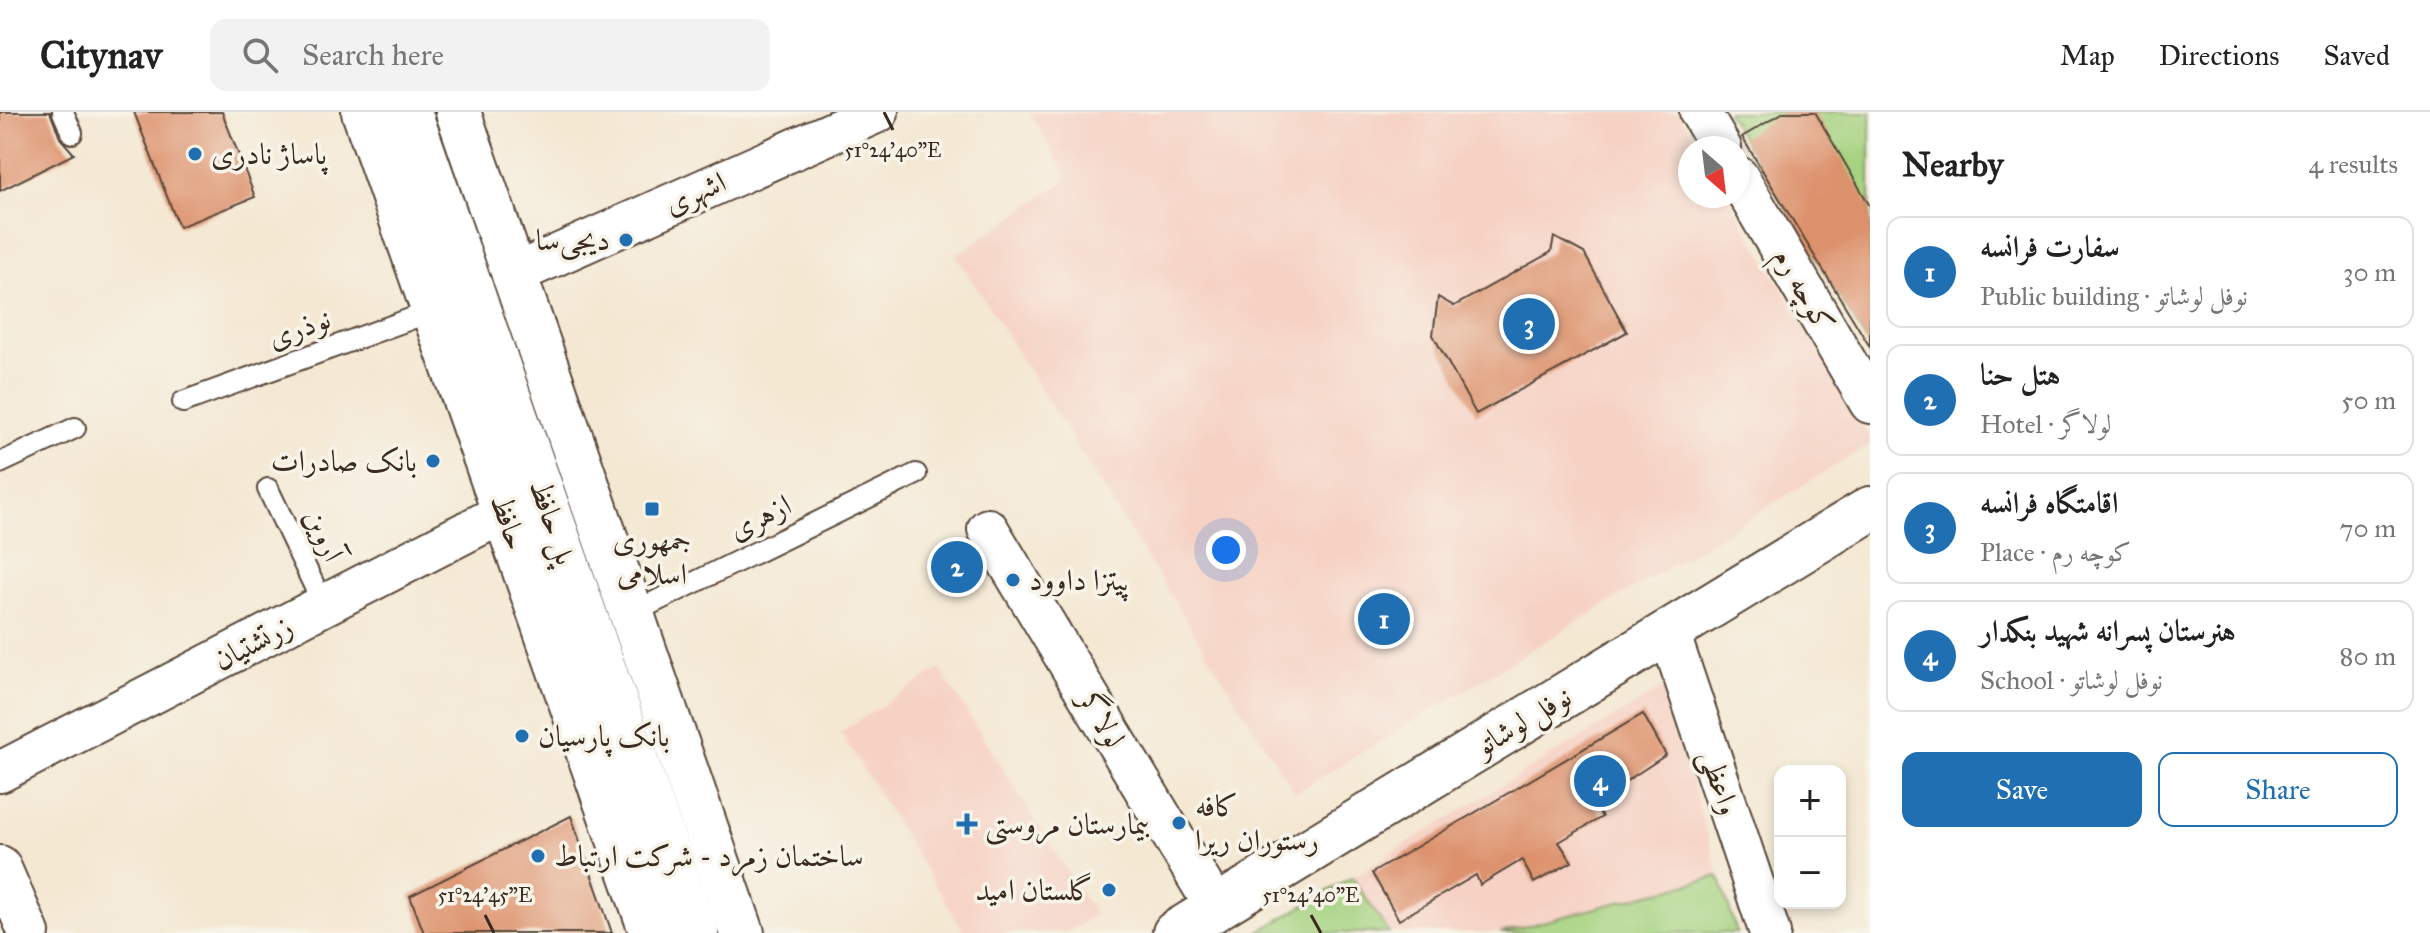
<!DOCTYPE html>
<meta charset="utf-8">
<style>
:root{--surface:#fff;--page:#f2f2f2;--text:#222;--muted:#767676;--line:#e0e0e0;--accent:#1f6fb2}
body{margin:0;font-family:"IM FELL Great Primer",Amiri,serif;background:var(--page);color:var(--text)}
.controls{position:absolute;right:24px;bottom:24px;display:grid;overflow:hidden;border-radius:16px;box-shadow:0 4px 12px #0003}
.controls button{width:72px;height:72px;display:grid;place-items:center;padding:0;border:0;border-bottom:2px solid var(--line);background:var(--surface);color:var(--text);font:40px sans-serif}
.compass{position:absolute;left:1678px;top:24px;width:72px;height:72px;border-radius:50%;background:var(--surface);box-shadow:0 4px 12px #0003;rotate:152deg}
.you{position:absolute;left:1226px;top:438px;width:28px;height:28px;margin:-20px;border:6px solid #fff;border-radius:50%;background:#1a73e8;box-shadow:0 0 0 12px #1a73e833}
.badge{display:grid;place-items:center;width:52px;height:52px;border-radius:50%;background:var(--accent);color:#fff;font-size:26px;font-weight:700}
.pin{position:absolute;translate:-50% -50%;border:4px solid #fff;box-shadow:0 2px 8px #0006}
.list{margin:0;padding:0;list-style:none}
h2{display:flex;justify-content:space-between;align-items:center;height:104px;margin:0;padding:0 32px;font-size:34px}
h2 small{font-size:26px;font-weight:400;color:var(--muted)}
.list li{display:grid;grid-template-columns:52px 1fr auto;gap:24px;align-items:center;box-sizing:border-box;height:112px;margin:0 16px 16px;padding:0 16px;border:2px solid var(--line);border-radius:16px}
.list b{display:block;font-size:30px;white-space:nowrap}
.list p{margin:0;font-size:26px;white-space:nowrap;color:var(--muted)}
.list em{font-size:26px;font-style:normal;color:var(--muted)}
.actions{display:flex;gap:16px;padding:24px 32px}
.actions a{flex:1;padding:18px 0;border:2px solid var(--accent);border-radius:16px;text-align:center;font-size:28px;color:var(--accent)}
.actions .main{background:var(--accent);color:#fff}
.icon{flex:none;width:44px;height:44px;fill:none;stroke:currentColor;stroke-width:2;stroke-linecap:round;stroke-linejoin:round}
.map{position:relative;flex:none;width:1870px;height:821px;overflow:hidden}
header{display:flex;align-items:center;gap:48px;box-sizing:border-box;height:112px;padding:0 40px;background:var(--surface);border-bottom:2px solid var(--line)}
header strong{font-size:38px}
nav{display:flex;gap:44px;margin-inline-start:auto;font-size:28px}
.search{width:560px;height:72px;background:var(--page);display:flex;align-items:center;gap:20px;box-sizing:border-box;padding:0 28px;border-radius:16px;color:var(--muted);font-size:30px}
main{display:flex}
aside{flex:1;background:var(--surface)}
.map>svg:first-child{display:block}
.built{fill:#f6d2c4}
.green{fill:#a4d27f;stroke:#707e4e;stroke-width:2}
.building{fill:#dd916c}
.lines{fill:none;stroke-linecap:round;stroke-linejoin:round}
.service-casing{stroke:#574639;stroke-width:24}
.minor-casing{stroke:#574639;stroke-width:44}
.secondary-casing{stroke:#574639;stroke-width:48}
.primary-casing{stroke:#574639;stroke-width:48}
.service{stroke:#fff;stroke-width:20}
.minor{stroke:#fff;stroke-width:40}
.secondary{stroke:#fff;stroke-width:44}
.primary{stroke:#fff;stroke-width:44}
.ticks{fill:none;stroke:#3b2a1e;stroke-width:3}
.poi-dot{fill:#1f6fb2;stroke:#f7f3e8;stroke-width:3}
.labels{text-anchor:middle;stroke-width:7;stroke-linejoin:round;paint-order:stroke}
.poi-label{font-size:30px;fill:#3b2a1e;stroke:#f7f3e8;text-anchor:start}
.street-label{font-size:30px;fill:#3b2a1e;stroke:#f7f3e8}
.ticks-label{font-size:20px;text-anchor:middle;fill:#3b2a1e;stroke:#f7f3e8;stroke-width:7;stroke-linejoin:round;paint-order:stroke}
</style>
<header>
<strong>Citynav</strong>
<div class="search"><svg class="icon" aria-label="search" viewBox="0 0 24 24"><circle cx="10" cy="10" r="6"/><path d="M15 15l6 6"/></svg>Search here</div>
<nav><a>Map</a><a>Directions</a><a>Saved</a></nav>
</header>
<main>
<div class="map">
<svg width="1870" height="821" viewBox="0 0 1870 821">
<rect width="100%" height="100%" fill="#f7f3e8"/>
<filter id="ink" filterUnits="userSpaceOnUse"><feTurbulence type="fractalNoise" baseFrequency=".0125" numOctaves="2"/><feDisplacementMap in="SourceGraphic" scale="16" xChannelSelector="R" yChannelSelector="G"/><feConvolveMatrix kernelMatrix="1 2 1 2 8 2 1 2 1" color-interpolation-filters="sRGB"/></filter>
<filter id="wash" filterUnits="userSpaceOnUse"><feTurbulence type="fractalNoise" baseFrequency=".006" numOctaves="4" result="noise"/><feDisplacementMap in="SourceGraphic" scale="32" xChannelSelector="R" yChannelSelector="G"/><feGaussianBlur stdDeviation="1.8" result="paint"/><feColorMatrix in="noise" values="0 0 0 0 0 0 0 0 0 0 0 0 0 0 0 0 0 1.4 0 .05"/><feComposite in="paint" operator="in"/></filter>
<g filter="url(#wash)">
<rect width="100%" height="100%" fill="#f4e8d3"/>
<g class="built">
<polygon points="1030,0 1678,0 1699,36 1690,36 1690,84 1727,84 1870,325 1870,333 1295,681 956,143 1068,67"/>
<polygon points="940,557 1095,803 1066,821 965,821 840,620"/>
<polygon points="1664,575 1719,764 1500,821 1389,821 1352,765"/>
</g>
<g class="green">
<polygon points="1727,0 1870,0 1870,235 1742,25"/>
<polygon points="1719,764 1737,821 1500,821"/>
<polygon points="1352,765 1389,821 1257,821"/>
</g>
<g id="blocks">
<g class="building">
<polygon points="0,0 50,0 60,26 74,42 0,79"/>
<polygon points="134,0 222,0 255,85 179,115"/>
<polygon points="1784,0 1815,0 1870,94 1870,235 1742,25"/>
<polygon points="1554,125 1584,141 1627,220 1476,302 1433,223 1438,185 1454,194 1551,140"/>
<polygon points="1643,602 1666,643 1593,691 1602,705 1559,730 1572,750 1534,771 1522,748 1480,773 1476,763 1399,808 1372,761"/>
<polygon points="571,704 612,821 424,821 410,784"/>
</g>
</g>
</g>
<g filter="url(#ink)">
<use href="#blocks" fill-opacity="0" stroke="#574639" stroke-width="2"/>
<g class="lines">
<defs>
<g id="service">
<polyline points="63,0 72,21"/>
<polyline points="183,290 435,198"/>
<polyline points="0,351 75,316"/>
<polyline points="268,377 324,494"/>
<polyline points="630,502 916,362"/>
</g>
<g id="minor">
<polyline points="1700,0 1721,36"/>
<polyline points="1738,65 1870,291"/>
<polyline points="512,163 878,0"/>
<polyline points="988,417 1216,796"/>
<polyline points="1669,520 1770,821"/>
<polyline points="0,660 505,400"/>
<polyline points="0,754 29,821"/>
</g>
<g id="secondary">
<polyline points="364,0 652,821"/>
<polyline points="458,0 742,821"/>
<polyline points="1175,821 1870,397"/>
</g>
<polyline id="primary" points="409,0 696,821"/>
</defs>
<use href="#service" class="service-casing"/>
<use href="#minor" class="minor-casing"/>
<use href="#secondary" class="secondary-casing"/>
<use href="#primary" class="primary-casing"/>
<use href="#service" class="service"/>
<use href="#minor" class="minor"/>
<use href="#secondary" class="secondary"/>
<use href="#primary" class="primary"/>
</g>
</g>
<path class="ticks" d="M884,0L893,18M485,803L494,821M1311,803L1321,821"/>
<g class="poi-dot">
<circle cx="195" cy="42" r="8"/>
<circle cx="626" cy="128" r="8"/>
<circle cx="433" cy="349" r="8"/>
<rect x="644" y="389" width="16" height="16" rx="4"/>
<circle cx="1013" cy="468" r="8"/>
<circle cx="522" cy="624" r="8"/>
<circle cx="1179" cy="711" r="8"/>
<path d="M963 700h8v8h8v8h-8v8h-8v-8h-8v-8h8z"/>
<circle cx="538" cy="744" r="8"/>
<circle cx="1109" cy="778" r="8"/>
</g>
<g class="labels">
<g class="poi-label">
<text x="211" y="52">پاساژ نادری</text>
<text x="610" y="138" text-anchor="end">دیجی‌سا</text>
<text x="417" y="359" text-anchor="end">بانک صادرات</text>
<text x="652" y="438" text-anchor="middle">جمهوری<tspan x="652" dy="34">اسلامی</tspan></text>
<text x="1029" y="478">پیتزا داوود</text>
<text x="538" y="634">بانک پارسیان</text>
<text x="1195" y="704">کافه<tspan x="1195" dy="34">رستوران ریرا</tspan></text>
<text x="985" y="722">بیمارستان مروستی</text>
<text x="554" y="754">ساختمان زمرد - شرکت ارتباط</text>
<text x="1093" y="788" text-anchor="end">گلستان امید</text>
</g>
<g class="street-label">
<text transform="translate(695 81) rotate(-24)" y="10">اشهری</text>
<text transform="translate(1804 178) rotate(60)" y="10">کوچه رم</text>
<text transform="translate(299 216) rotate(-20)" y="10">نوذری</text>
<text transform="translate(760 405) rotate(-26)" y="10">ازهری</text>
<text transform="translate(509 410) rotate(71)" y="10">حافظ</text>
<text transform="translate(553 410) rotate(71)" y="10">پل حافظ</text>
<text transform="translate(324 423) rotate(65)" y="10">آروین</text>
<text transform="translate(253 531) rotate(-27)" y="10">زرتشتیان</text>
<text transform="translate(1102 607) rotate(59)" y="10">لولاگر</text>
<text transform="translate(1523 609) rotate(-31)" y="10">نوفل لوشاتو</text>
<text transform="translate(1720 670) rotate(71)" y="10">واعظی</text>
</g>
</g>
<g class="ticks-label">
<text x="893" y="45">51°24'40"E</text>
<text x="485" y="790">51°24'45"E</text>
<text x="1311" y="790">51°24'40"E</text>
</g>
</svg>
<div class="controls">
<button>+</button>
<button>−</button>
</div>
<svg class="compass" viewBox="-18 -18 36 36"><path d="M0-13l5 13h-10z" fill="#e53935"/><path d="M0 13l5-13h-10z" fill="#767676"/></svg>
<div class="you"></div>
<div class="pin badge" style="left:1384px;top:507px">1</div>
<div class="pin badge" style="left:957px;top:455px">2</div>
<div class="pin badge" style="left:1529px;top:212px">3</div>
<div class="pin badge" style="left:1600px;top:669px">4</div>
</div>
<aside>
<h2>Nearby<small>4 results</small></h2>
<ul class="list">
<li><span class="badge">1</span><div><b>سفارت فرانسه</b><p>Public building · نوفل لوشاتو</p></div><em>30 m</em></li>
<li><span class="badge">2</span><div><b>هتل حنا</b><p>Hotel · لولاگر</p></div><em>50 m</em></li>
<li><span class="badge">3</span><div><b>اقامتگاه فرانسه</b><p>Place · کوچه رم</p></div><em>70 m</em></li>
<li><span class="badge">4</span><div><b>هنرستان پسرانه شهید بنکدار</b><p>School · نوفل لوشاتو</p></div><em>80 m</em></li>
</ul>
<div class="actions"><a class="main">Save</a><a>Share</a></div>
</aside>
</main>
